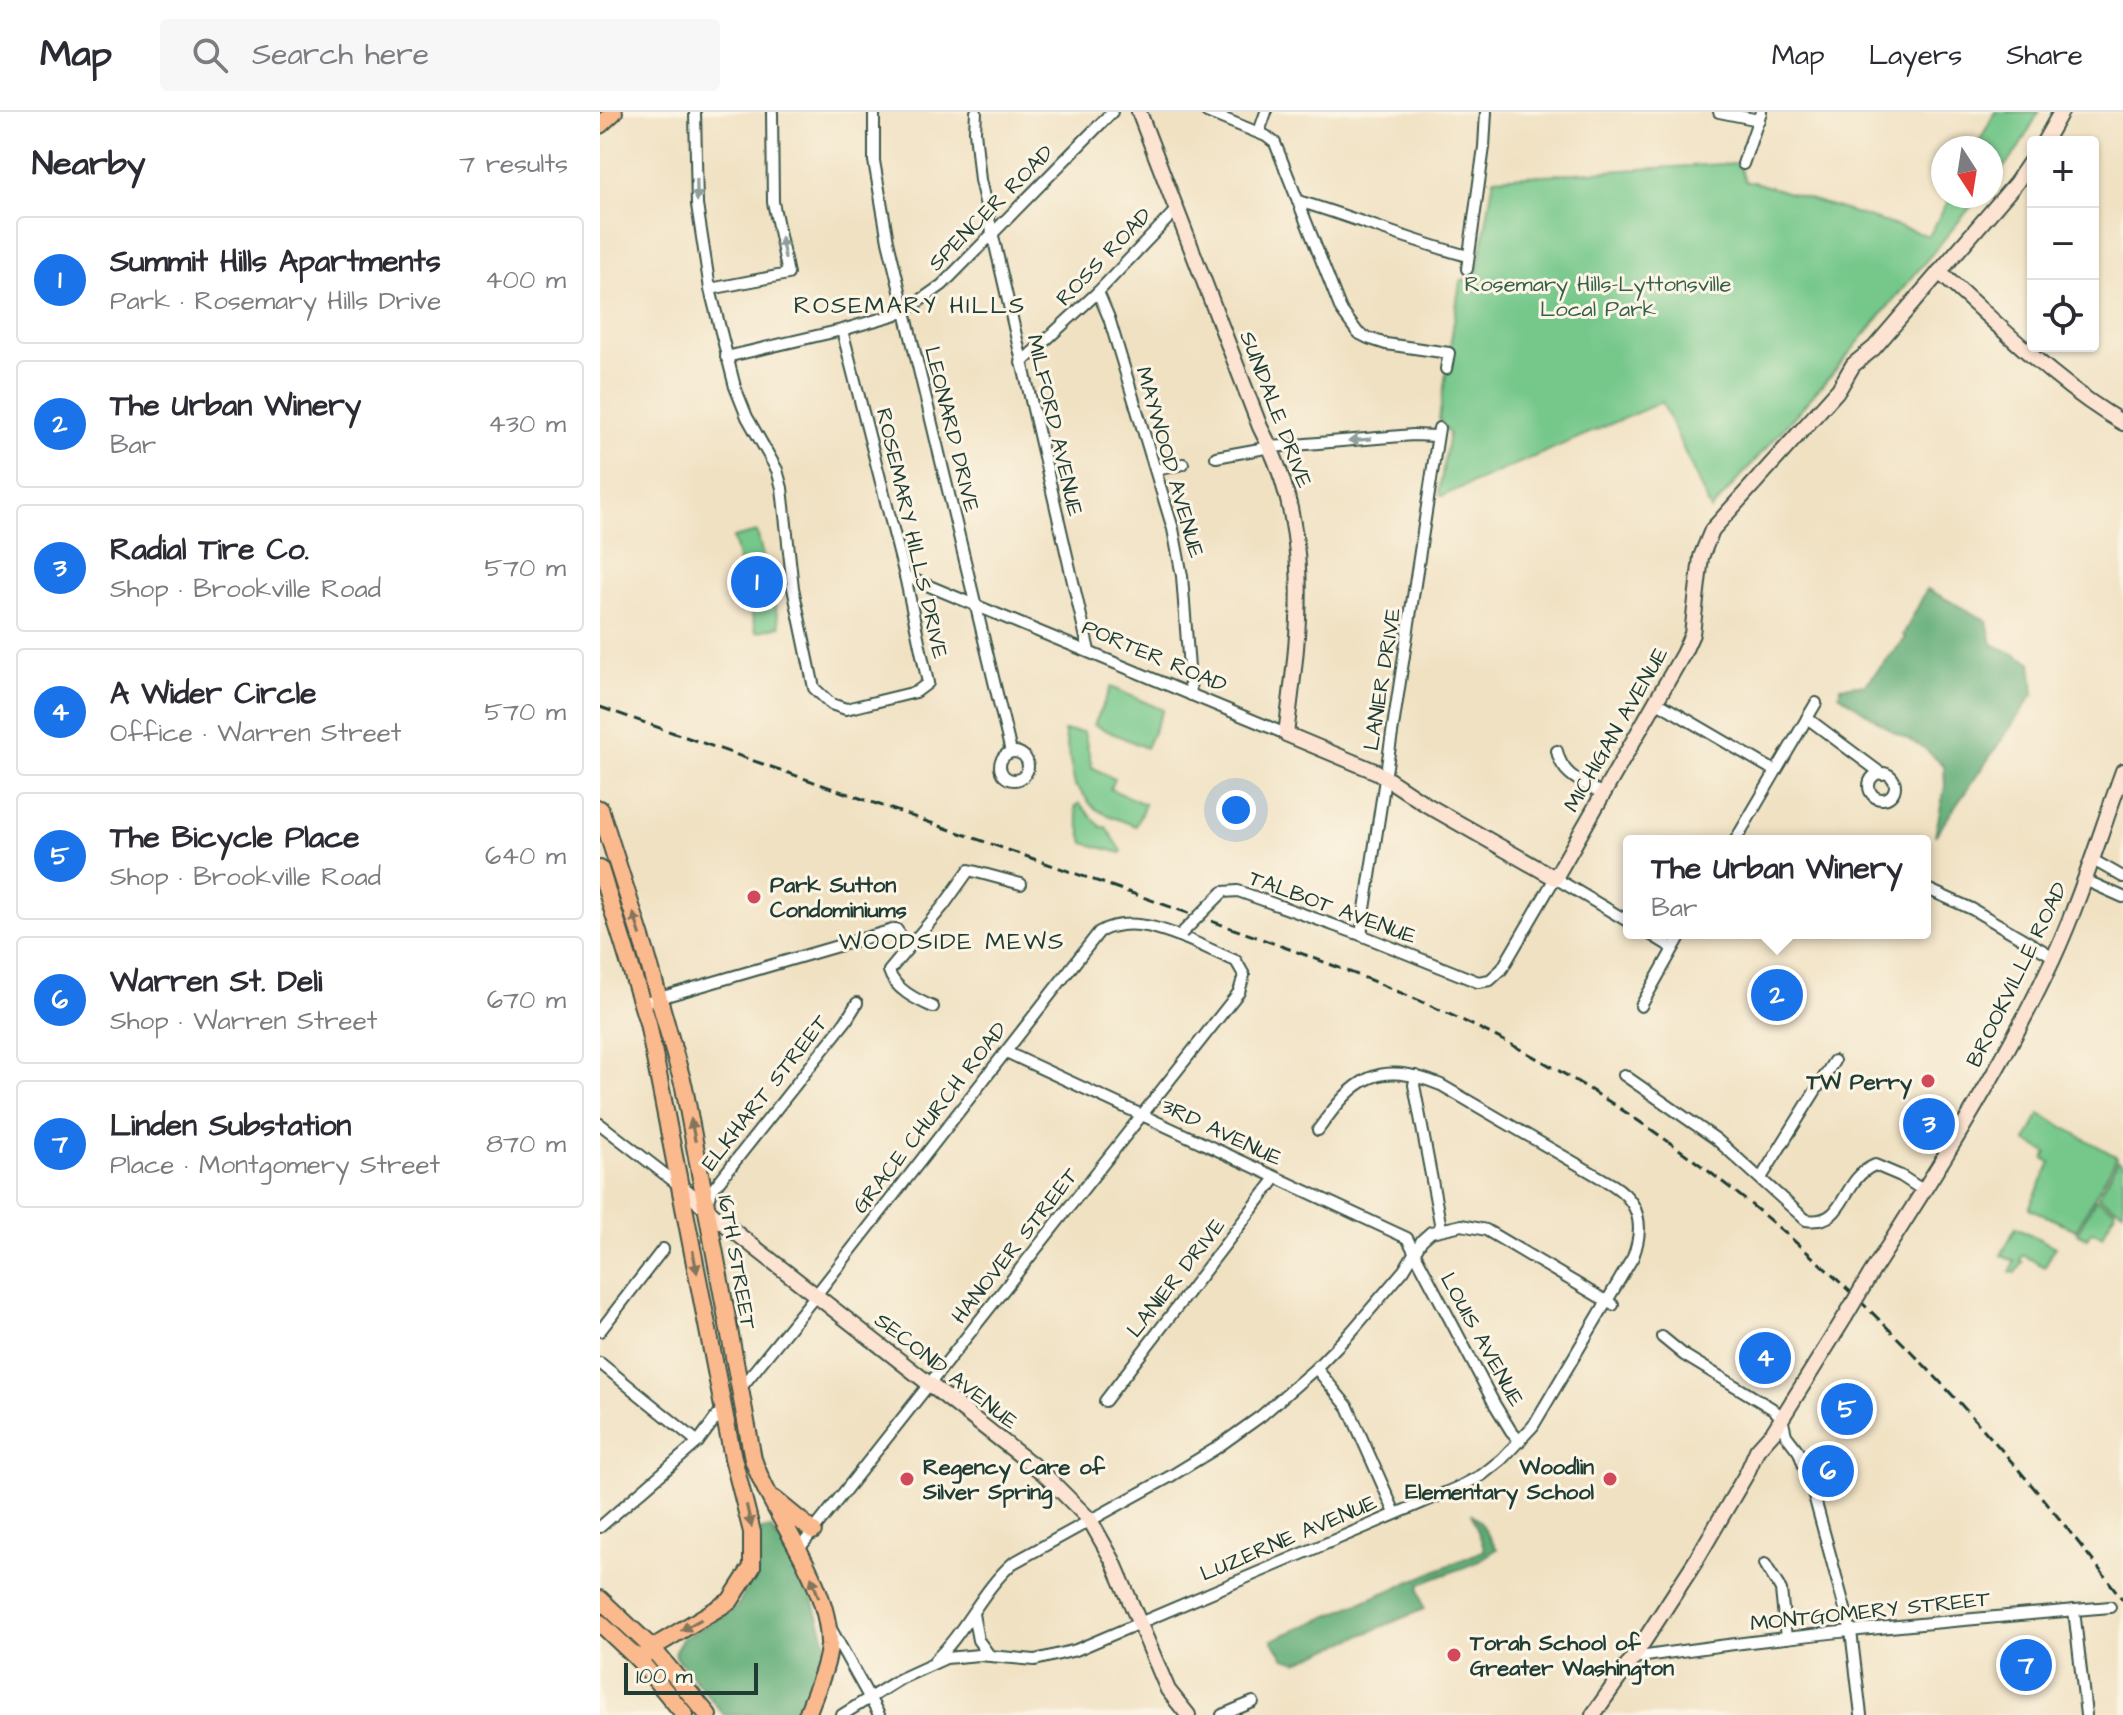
<!DOCTYPE html>
<meta charset="utf-8">
<style>
:root{--surface:#fff;--page:#f7f7f7;--text:#2b2b33;--muted:#7c7c81;--line:#e1e1e2;--accent:#1a73e8}
body{margin:0;font-family:"Architects Daughter",sans-serif;background:var(--page);color:var(--text)}
.controls{position:absolute;right:24px;top:24px;display:grid;overflow:hidden;border-radius:8px;box-shadow:0 2px 6px #0004}
.controls button{width:72px;height:72px;display:grid;place-items:center;padding:0;border:0;border-bottom:2px solid var(--line);background:var(--surface);color:var(--text);font:40px sans-serif}
.compass{position:absolute;left:1331px;top:24px;width:72px;height:72px;border-radius:50%;background:var(--surface);box-shadow:0 2px 6px #0004;rotate:168deg}
.scale{position:absolute;left:24px;bottom:20px;width:134px;box-sizing:border-box;padding-left:8px;border:4px solid #1f3d34;border-top:0;font-size:22px;line-height:28px;white-space:nowrap;color:#1f3d34;-webkit-text-stroke:6px #fcf5e5;paint-order:stroke}
.you{position:absolute;left:636px;top:698px;width:28px;height:28px;margin:-20px;border:6px solid #fff;border-radius:50%;background:#1a73e8;box-shadow:0 0 0 12px #1a73e833}
.badge{display:grid;place-items:center;width:52px;height:52px;border-radius:50%;background:var(--accent);color:#fff;font-size:26px;font-weight:700}
.pin{position:absolute;translate:-50% -50%;border:4px solid #fff;box-shadow:0 2px 8px #0006}
.popup{position:absolute;left:1023px;top:723px;width:308px;height:104px;box-sizing:border-box;display:grid;place-content:center;border-radius:8px;background:var(--surface);filter:drop-shadow(0 2px 6px #0005);font-size:26px;white-space:nowrap;color:var(--muted)}
.popup b{font-size:30px;color:var(--text)}
.popup::after{content:'';position:absolute;left:50%;top:100%;margin-left:-16px;border:16px solid transparent;border-top-color:var(--surface)}
.list{margin:0;padding:0;list-style:none}
h2{display:flex;justify-content:space-between;align-items:center;height:104px;margin:0;padding:0 32px;font-size:34px}
h2 small{font-size:26px;font-weight:400;color:var(--muted)}
.list li{display:grid;grid-template-columns:52px 1fr auto;gap:24px;align-items:center;box-sizing:border-box;height:128px;margin:0 16px 16px;padding:0 16px;border:2px solid var(--line);border-radius:8px}
.list b{display:block;font-size:30px;white-space:nowrap}
.list p{margin:0;font-size:26px;white-space:nowrap;color:var(--muted)}
.list em{font-size:26px;font-style:normal;color:var(--muted)}
.icon{flex:none;width:44px;height:44px;fill:none;stroke:currentColor;stroke-width:2;stroke-linecap:round;stroke-linejoin:round}
.map{position:relative;flex:none;width:1523px;height:1603px;overflow:hidden}
header{display:flex;align-items:center;gap:48px;box-sizing:border-box;height:112px;padding:0 40px;background:var(--surface);border-bottom:2px solid var(--line)}
header strong{font-size:38px}
nav{display:flex;gap:44px;margin-inline-start:auto;font-size:28px}
.search{width:560px;height:72px;background:var(--page);display:flex;align-items:center;gap:20px;box-sizing:border-box;padding:0 28px;border-radius:8px;color:var(--muted);font-size:30px}
main{display:flex}
aside{flex:1;background:var(--surface)}
.map>svg:first-child{display:block}
.green{fill:#74c78a;stroke:#4a825f;stroke-width:2}
.forest{fill:#5fac76;stroke:#3f7455;stroke-width:2}
.lines{fill:none;stroke-linecap:round;stroke-linejoin:round}
.street-casing{stroke:#3e5649;stroke-width:14}
.secondary-casing{stroke:#3e5649;stroke-width:18}
.primary-casing{stroke:#3e5649;stroke-width:20}
.street{stroke:#fff;stroke-width:10}
.secondary{stroke:#fde3d1;stroke-width:14}
.primary{stroke:#fbba8d;stroke-width:16}
.rail{stroke:#1f3d34;stroke-width:3;stroke-dasharray:12 6;stroke-linecap:butt}
.street-bridge-casing{stroke:#3e5649;stroke-width:14;stroke-linecap:butt}
.secondary-bridge-casing{stroke:#3e5649;stroke-width:18;stroke-linecap:butt}
.street-bridge{stroke:#fff;stroke-width:10}
.secondary-bridge{stroke:#fde3d1;stroke-width:14}
.oneway{fill:#8f9e9a}
.oneway2{fill:#82755c}
.poi-dot{fill:#d1495b;stroke:#fcf5e5;stroke-width:3}
.labels{text-anchor:middle;stroke-width:6;stroke-linejoin:round;paint-order:stroke}
.street-label{font-size:22px;fill:#1f3d34;stroke:#fcf5e5}
.park-label{font-size:22px;fill:#34604a;stroke:#fcf5e5}
.poi-label{font-size:22px;font-weight:bold;fill:#1f3d34;stroke:#fcf5e5;text-anchor:start}
.neighbourhood-label{font-size:24px;letter-spacing:2px;fill:#1f3d34;stroke:#fcf5e5}
</style>
<header>
<strong>Map</strong>
<div class="search"><svg class="icon" aria-label="search" viewBox="0 0 24 24"><circle cx="10" cy="10" r="6"/><path d="M15 15l6 6"/></svg>Search here</div>
<nav><a>Map</a><a>Layers</a><a>Share</a></nav>
</header>
<main>
<aside>
<h2>Nearby<small>7 results</small></h2>
<ul class="list">
<li><span class="badge">1</span><div><b>Summit Hills Apartments</b><p>Park · Rosemary Hills Drive</p></div><em>400 m</em></li>
<li><span class="badge">2</span><div><b>The Urban Winery</b><p>Bar</p></div><em>430 m</em></li>
<li><span class="badge">3</span><div><b>Radial Tire Co.</b><p>Shop · Brookville Road</p></div><em>570 m</em></li>
<li><span class="badge">4</span><div><b>A Wider Circle</b><p>Office · Warren Street</p></div><em>570 m</em></li>
<li><span class="badge">5</span><div><b>The Bicycle Place</b><p>Shop · Brookville Road</p></div><em>640 m</em></li>
<li><span class="badge">6</span><div><b>Warren St. Deli</b><p>Shop · Warren Street</p></div><em>670 m</em></li>
<li><span class="badge">7</span><div><b>Linden Substation</b><p>Place · Montgomery Street</p></div><em>870 m</em></li>
</ul>
</aside>
<div class="map">
<svg width="1523" height="1603" viewBox="0 0 1523 1603">
<rect width="100%" height="100%" fill="#fcf5e5"/>
<filter id="ink" filterUnits="userSpaceOnUse"><feTurbulence type="fractalNoise" baseFrequency=".0125" numOctaves="2"/><feDisplacementMap in="SourceGraphic" scale="16" xChannelSelector="R" yChannelSelector="G"/><feConvolveMatrix kernelMatrix="1 2 1 2 8 2 1 2 1" color-interpolation-filters="sRGB"/></filter>
<filter id="wash" filterUnits="userSpaceOnUse"><feTurbulence type="fractalNoise" baseFrequency=".006" numOctaves="4" result="noise"/><feDisplacementMap in="SourceGraphic" scale="32" xChannelSelector="R" yChannelSelector="G"/><feGaussianBlur stdDeviation="1.8" result="paint"/><feColorMatrix in="noise" values="0 0 0 0 0 0 0 0 0 0 0 0 0 0 0 0 0 1.4 0 .05"/><feComposite in="paint" operator="in"/></filter>
<g filter="url(#wash)">
<rect width="100%" height="100%" fill="#f0e1c2"/>
<g class="green">
<polygon points="1395,0 1439,0 1417,39 1391,71 1391,36 1376,36"/>
<polygon points="1138,51 1146,70 1154,70 1329,124 1351,84 1380,84 1231,263 1111,398 1062,290 842,384 839,380 849,322 839,307 860,170 877,163 894,66"/>
<polygon points="157,420 180,514 156,520 133,426"/>
<polygon points="511,575 563,598 546,636 494,613"/>
<path d="M464,619L484,620L492,655L514,667L510,677L545,692L536,714C523,708 503,704 492,694C486,687 484,681 475,674Z"/>
<polygon points="479,691 501,715 506,715 522,739 521,741 484,731 475,696"/>
<polygon points="1440,1002 1517,1045 1476,1118 1429,1096 1451,1051 1444,1047 1447,1041 1426,1029"/>
<polygon points="1518,1048 1523,1051 1523,1099 1498,1085"/>
<polygon points="1496,1087 1514,1097 1515,1100 1502,1124 1492,1119 1487,1126 1477,1121"/>
<polygon points="1416,1115 1455,1135 1445,1155 1423,1143 1420,1148 1423,1150 1416,1161 1410,1160 1415,1150 1401,1143"/>
</g>
<g class="forest">
<polygon points="1327,477 1387,509 1392,532 1431,550 1434,581 1335,724 1345,674 1344,654 1323,635 1292,619 1239,582 1241,575 1266,572 1306,526 1303,523"/>
<polygon points="871,1401 879,1409 897,1437 875,1451 820,1472 819,1478 824,1497 698,1550 684,1546 672,1528 885,1438"/>
<polygon points="171,1416 177,1427 185,1425 211,1480 227,1534 203,1603 124,1603 76,1545 75,1539 82,1527 136,1496 157,1458 158,1419"/>
</g>
</g>
<g filter="url(#ink)">
<g class="lines">
<defs>
<g id="street">
<polyline points="95,0 97,93 110,177 135,275 147,305 177,358 182,376 193,476 214,576 231,592 246,597 316,580 328,571 305,464 242,218"/>
<polyline points="274,0 274,49 288,129 411,640"/>
<polyline points="376,0 375,19 380,68 489,539"/>
<polyline points="607,0 666,24 675,31 741,198 758,221 768,226 786,232 849,241 846,257"/>
<polyline points="1119,0 1159,8"/>
<polyline points="659,20 666,0"/>
<polyline points="1143,52 1161,0"/>
<path d="M698,89C756,106 810,129 868,144"/>
<polyline points="867,157 884,35 886,0"/>
<polyline points="110,177 188,162 173,90 172,0"/>
<polyline points="498,180 509,206 573,417 582,464 591,583"/>
<polyline points="126,245 242,218 304,200 342,173 512,0"/>
<polyline points="421,251 498,180 577,97"/>
<polyline points="616,345 671,335 813,323 837,324"/>
<polyline points="556,358 583,352"/>
<polyline points="305,464 686,622"/>
<polyline points="1057,590 1175,659"/>
<polyline points="1207,606 1282,662"/>
<path d="M957,639C962,664 982,670 1003,682"/>
<circle cx="414" cy="654" r="14"/>
<circle cx="1282" cy="674" r="13"/>
<polyline points="1135,729 1216,591"/>
<polyline points="1493,748 1523,765"/>
<polyline points="1485,768 1523,785"/>
<polyline points="1325,776 1372,797 1454,845"/>
<polyline points="623,780 638,779 761,823 878,870 890,868 902,857 955,766 1029,810"/>
<polyline points="1048,821 1073,836"/>
<polyline points="761,823 839,316"/>
<polyline points="42,891 296,817 309,835"/>
<polyline points="1041,894 1082,821"/>
<path d="M333,895C317,888 294,877 289,859L344,793L369,758L421,772"/>
<polyline points="406,940 807,1126 895,1293 911,1319 920,1329"/>
<path d="M1024,963L1116,1027L1206,1108C1248,1114 1239,1068 1275,1053L1301,1064L1324,1079"/>
<polyline points="816,964 814,973 841,1116"/>
<polyline points="0,1012 80,1074"/>
<polyline points="1161,1066 1234,949"/>
<polyline points="107,1090 113,1077 246,909 257,891"/>
<polyline points="0,1219 63,1137"/>
<polyline points="1062,1225 1084,1243 1173,1297 1182,1306 1186,1323 1199,1340 1213,1380 1251,1519 1261,1603"/>
<polyline points="0,1251 98,1330"/>
<polyline points="716,1256 748,1295 795,1401"/>
<path d="M139,1278L216,1183L499,820C540,797 597,833 636,849L644,863L639,880L199,1437"/>
<polyline points="505,1289 676,1066"/>
<polyline points="0,1415 98,1330 123,1296"/>
<polyline points="1165,1452 1181,1478 1186,1526"/>
<polyline points="1474,1498 1486,1603"/>
<polyline points="373,1502 378,1528 389,1543"/>
<polyline points="231,1517 279,1603"/>
<path d="M1033,1546C1191,1522 1351,1509 1510,1495"/>
<path d="M335,1548C366,1519 381,1479 413,1451L571,1364L615,1337L661,1304L716,1256L752,1219L804,1158L822,1128L831,1120L862,1113L886,1118L1013,1193"/>
<path d="M242,1603L300,1567L346,1546L379,1543L435,1548L476,1538L859,1375L882,1363L902,1347L933,1314L1033,1145C1044,1116 1041,1091 1013,1073L841,973C777,947 755,966 718,1018"/>
<polyline points="622,1603 653,1590"/>
</g>
<g id="secondary">
<path d="M539,0L660,315C714,416 700,514 686,622L777,660L827,693L955,766L1083,542L1092,522L1101,445L1112,418L1239,277L1253,253L1274,236L1416,71L1433,46"/>
<polyline points="1444,30 1461,0"/>
<path d="M1339,160C1398,211 1455,272 1523,311"/>
<polyline points="80,1074 126,1113 443,1361 490,1408 513,1449 568,1578 588,1603"/>
<path d="M1270,1163C1336,1060 1402,957 1453,847C1481,786 1500,722 1523,659"/>
<polyline points="993,1603 1033,1546 1095,1450 1147,1361 1157,1338 1174,1319 1245,1205"/>
</g>
<g id="primary">
<polyline points="0,13 14,0"/>
<path d="M0,697L46,841L84,975L153,1347C173,1406 230,1470 229,1533C228,1555 214,1582 207,1603"/>
<polyline points="0,757 48,911 133,1346 152,1420 152,1455 130,1489 52,1536 39,1548"/>
<polyline points="174,1387 213,1419"/>
<polyline points="0,1487 52,1536 108,1603"/>
<polyline points="0,1511 39,1548 85,1603"/>
</g>
</defs>
<use href="#street" class="street-casing"/>
<use href="#secondary" class="secondary-casing"/>
<use href="#primary" class="primary-casing"/>
<use href="#street" class="street"/>
<use href="#secondary" class="secondary"/>
<use href="#primary" class="primary"/>
<path class="rail" d="M0,595C177,657 354,719 531,781C685,835 841,886 981,972C1195,1102 1373,1290 1523,1488"/>
<defs>
<polyline id="street-bridge" points="582,821 623,780"/>
<polyline id="secondary-bridge" points="1245,1205 1270,1163"/>
</defs>
<use href="#street-bridge" class="street-bridge-casing"/>
<use href="#secondary-bridge" class="secondary-bridge-casing"/>
<use href="#street-bridge" class="street-bridge"/>
<use href="#secondary-bridge" class="secondary-bridge"/>
</g>
<defs><path id="oneway-solid" d="M-6-.8H1V-3.2L6.5 0L1 3.2V.8H-6Z" transform="scale(2)"/></defs>
<g class="oneway">
<use href="#oneway-solid" transform="translate(97 78) rotate(89)"/>
<use href="#oneway-solid" transform="translate(183 136) rotate(-101)"/>
<use href="#oneway-solid" transform="translate(760 328) rotate(175)"/>
</g>
<g class="oneway2">
<use href="#oneway-solid" transform="translate(37 812) rotate(-108)"/>
<use href="#oneway-solid" transform="translate(93 1018) rotate(-101)"/>
<use href="#oneway-solid" transform="translate(95 1150) rotate(79)"/>
<use href="#oneway-solid" transform="translate(149 1404) rotate(77)"/>
<use href="#oneway-solid" transform="translate(215 1475) rotate(-109)"/>
<use href="#oneway-solid" transform="translate(91 1513) rotate(151)"/>
</g>
</g>
<g class="poi-dot">
<circle cx="154" cy="785" r="8"/>
<circle cx="1328" cy="969" r="8"/>
<circle cx="307" cy="1367" r="8"/>
<circle cx="1010" cy="1367" r="8"/>
<circle cx="854" cy="1543" r="8"/>
</g>
<g class="labels">
<g class="street-label">
<text transform="translate(390 95) rotate(-45)" y="8">SPENCER ROAD</text>
<text transform="translate(503 144) rotate(-46)" y="8">ROSS ROAD</text>
<text transform="translate(677 297) rotate(69)" y="8">SUNDALE DRIVE</text>
<text transform="translate(456 313) rotate(77)" y="8">MILFORD AVENUE</text>
<text transform="translate(353 317) rotate(76)" y="8">LEONARD DRIVE</text>
<text transform="translate(571 350) rotate(74)" y="8">MAYWOOD AVENUE</text>
<text transform="translate(313 421) rotate(77)" y="8">ROSEMARY HILLS DRIVE</text>
<text transform="translate(555 543) rotate(23)" y="8">PORTER ROAD</text>
<text transform="translate(781 567) rotate(-81)" y="8">LANIER DRIVE</text>
<text transform="translate(1015 617) rotate(-60)" y="8">MICHIGAN AVENUE</text>
<text transform="translate(733 794) rotate(20)" y="8">TALBOT AVENUE</text>
<text transform="translate(1416 862) rotate(-64)" y="8">BROOKVILLE ROAD</text>
<text transform="translate(164 980) rotate(-52)" y="8">ELKHART STREET</text>
<text transform="translate(329 1005) rotate(-52)" y="8">GRACE CHURCH ROAD</text>
<text transform="translate(622 1019) rotate(25)" y="8">3RD AVENUE</text>
<text transform="translate(414 1133) rotate(-52)" y="8">HANOVER STREET</text>
<text transform="translate(138 1150) rotate(80)" y="8">16TH STREET</text>
<text transform="translate(575 1165) rotate(-52)" y="8">LANIER DRIVE</text>
<text transform="translate(883 1227) rotate(61)" y="8">LOUIS AVENUE</text>
<text transform="translate(347 1258) rotate(38)" y="8">SECOND AVENUE</text>
<text transform="translate(688 1425) rotate(-23)" y="8">LUZERNE AVENUE</text>
<text transform="translate(1270 1498) rotate(-6)" y="8">MONTGOMERY STREET</text>
</g>
<g class="park-label">
<text x="998" y="179">Rosemary Hills-Lyttonsville<tspan x="998" dy="25">Local Park</tspan></text>
</g>
<g class="poi-label">
<text x="170" y="780">Park Sutton<tspan x="170" dy="25">Condominiums</tspan></text>
<text x="1312" y="977" text-anchor="end">TW Perry</text>
<text x="323" y="1362">Regency Care of<tspan x="323" dy="25">Silver Spring</tspan></text>
<text x="994" y="1362" text-anchor="end">Woodlin<tspan x="994" dy="25">Elementary School</tspan></text>
<text x="870" y="1538">Torah School of<tspan x="870" dy="25">Greater Washington</tspan></text>
</g>
<g class="neighbourhood-label">
<text x="310" y="201">ROSEMARY HILLS</text>
<text x="352" y="837">WOODSIDE MEWS</text>
</g>
</g>
</svg>
<div class="controls">
<button>+</button>
<button>−</button>
<button><svg class="icon" aria-label="locate" viewBox="0 0 24 24"><circle cx="12" cy="12" r="6"/><path d="M12 2v4M12 18v4M2 12h4M18 12h4"/></svg></button>
</div>
<svg class="compass" viewBox="-18 -18 36 36"><path d="M0-13l5 13h-10z" fill="#e53935"/><path d="M0 13l5-13h-10z" fill="#7c7c81"/></svg>
<div class="scale">100 m</div>
<div class="you"></div>
<div class="pin badge" style="left:157px;top:470px">1</div>
<div class="pin badge" style="left:1177px;top:883px">2</div>
<div class="popup"><b>The Urban Winery</b>Bar</div>
<div class="pin badge" style="left:1329px;top:1012px">3</div>
<div class="pin badge" style="left:1165px;top:1246px">4</div>
<div class="pin badge" style="left:1247px;top:1297px">5</div>
<div class="pin badge" style="left:1228px;top:1359px">6</div>
<div class="pin badge" style="left:1426px;top:1553px">7</div>
</div>
</main>
